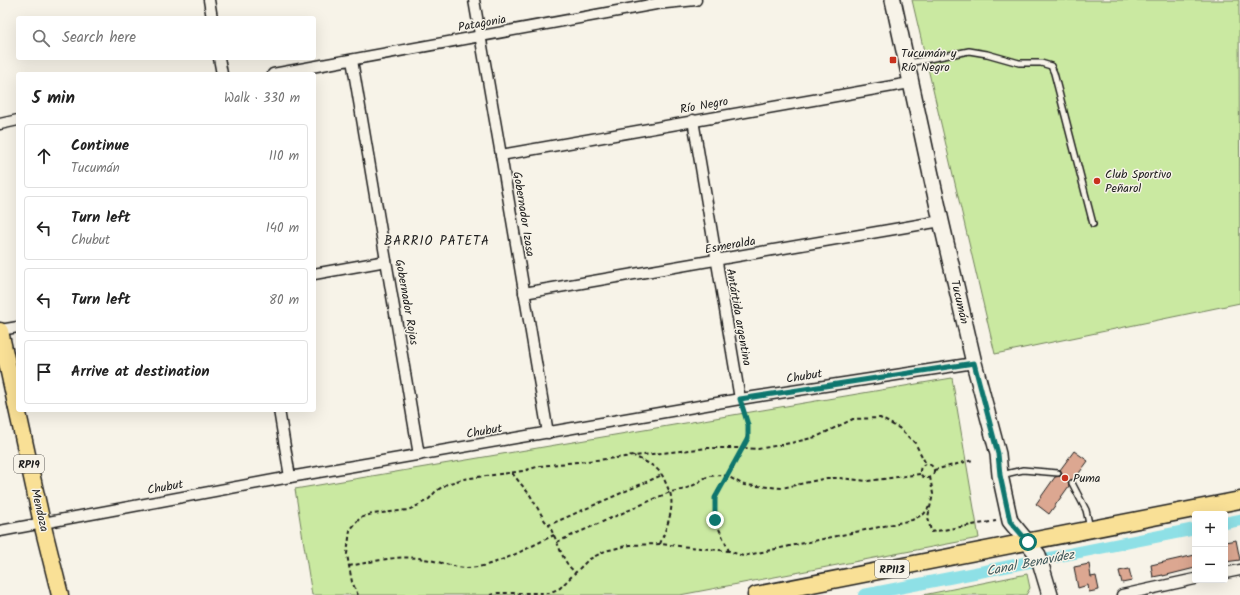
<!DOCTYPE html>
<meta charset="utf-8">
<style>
:root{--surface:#fff;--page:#f2f2f2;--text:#222;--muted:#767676;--line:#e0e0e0}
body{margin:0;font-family:Kalam,sans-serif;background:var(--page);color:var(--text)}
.controls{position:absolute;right:12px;bottom:12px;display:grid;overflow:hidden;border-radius:4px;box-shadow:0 4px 16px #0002}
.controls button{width:36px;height:36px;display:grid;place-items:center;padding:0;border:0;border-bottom:1px solid var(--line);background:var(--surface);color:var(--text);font:20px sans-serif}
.stop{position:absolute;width:12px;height:12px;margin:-9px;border:3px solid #0f766e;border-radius:50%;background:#fff}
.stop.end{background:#0f766e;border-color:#fff;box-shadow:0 1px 4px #0008}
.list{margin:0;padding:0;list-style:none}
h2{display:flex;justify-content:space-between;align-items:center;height:52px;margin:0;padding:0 16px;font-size:17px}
h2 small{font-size:13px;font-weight:400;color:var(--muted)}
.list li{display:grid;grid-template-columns:26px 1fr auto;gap:12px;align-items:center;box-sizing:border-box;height:64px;margin:0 8px 8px;padding:0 8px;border:1px solid var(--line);border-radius:4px}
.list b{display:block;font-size:15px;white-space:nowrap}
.list p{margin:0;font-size:13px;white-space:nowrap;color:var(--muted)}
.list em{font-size:13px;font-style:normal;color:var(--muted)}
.icon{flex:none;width:22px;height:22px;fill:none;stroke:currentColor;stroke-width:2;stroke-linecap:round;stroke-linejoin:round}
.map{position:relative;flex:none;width:1240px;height:595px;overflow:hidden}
.search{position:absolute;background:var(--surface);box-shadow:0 4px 16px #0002;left:16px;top:16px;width:300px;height:44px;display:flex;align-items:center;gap:10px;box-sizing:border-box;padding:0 14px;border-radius:4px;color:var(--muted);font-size:15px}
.panel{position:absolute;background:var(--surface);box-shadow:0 4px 16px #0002;left:16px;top:72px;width:300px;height:340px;border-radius:4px}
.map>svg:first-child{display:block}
.green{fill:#cae9a1;stroke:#73825e}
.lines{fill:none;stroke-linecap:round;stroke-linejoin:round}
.canal{stroke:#8ee0e6;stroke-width:12}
.building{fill:#dca791;stroke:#1c1c1c}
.lane-casing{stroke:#1c1c1c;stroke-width:8}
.street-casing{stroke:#1c1c1c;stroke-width:13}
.secondary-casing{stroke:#1c1c1c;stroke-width:18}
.primary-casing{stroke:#1c1c1c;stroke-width:19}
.path{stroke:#1c1c1c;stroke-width:2;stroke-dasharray:4 3;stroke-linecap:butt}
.lane{stroke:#f7f3e8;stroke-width:5}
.street{stroke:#f7f3e8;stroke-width:10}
.secondary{stroke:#f7f3e8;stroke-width:15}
.primary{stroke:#f9e096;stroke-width:16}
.route{stroke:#0f766e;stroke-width:5}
.poi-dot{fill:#c8321e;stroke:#f7f3e8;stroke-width:1.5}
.labels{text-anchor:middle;stroke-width:3;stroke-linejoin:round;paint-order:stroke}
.shield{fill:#f7f3e8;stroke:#5e5c59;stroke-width:1}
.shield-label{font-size:11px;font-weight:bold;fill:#1c1c1c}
.street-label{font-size:12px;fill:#1c1c1c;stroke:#f7f3e8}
.poi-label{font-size:12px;fill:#1c1c1c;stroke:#f7f3e8;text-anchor:start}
.neighbourhood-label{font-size:13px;letter-spacing:1px;fill:#1c1c1c;stroke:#f7f3e8}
.water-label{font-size:13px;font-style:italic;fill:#3e5759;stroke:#f7f3e8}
</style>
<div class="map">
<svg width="1240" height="595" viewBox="0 0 1240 595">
<rect width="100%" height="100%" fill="#f7f3e8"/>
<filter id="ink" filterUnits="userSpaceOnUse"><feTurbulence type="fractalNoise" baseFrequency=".025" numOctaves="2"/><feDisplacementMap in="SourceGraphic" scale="8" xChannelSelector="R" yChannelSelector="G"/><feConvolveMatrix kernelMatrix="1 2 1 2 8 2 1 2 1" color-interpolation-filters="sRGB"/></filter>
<g filter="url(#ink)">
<g class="green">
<polygon points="912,0 1239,0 1240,303 995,354"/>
<polygon points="952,378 979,538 680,595 312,595 295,489"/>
<polygon points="1027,574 1030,588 1026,595 923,595"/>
</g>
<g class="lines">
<g class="canal">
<polyline points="1225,523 1240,520"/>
<polyline points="864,595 1195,529"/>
</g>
</g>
<g class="building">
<polygon points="1074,451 1088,461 1074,480 1069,481 1068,483 1069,486 1049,514 1036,504 1055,477 1061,476 1062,473 1060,470"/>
<polygon points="1236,540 1240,560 1225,562 1225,542"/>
<polygon points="1195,555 1195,568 1163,576 1163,575 1153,577 1151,565"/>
<polygon points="1089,564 1091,577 1096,576 1099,590 1089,592 1088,585 1078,588 1074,567"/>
<polygon points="1129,569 1132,581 1122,583 1119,571"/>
</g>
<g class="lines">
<defs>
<g id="lane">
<polyline points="909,63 969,51 987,54 1019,63 1041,63 1051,66 1054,73 1093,224"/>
<polyline points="1001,475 1023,470 1058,473"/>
<polyline points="1072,483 1086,510 1090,528"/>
</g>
<g id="street">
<polyline points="209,0 212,18"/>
<polyline points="474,0 501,155 548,433"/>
<polyline points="219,58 222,74"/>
<polyline points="352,60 419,455"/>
<polyline points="273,74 656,4 696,0"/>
<polyline points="693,120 740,399"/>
<polyline points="0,124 18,120"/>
<polyline points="501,155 910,83"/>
<polyline points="314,274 386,261"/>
<polyline points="524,293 941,221"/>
<polyline points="0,330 18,327"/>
<polyline points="279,410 290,477"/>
<polyline points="0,531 290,477 740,399 974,363"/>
<polyline points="1225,573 1240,570"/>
<polyline points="1122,595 1195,579"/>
</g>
<polyline id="secondary" points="893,0 941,221 974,363 998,454 1000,475 1010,521 1038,555 1050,595"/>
<g id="primary">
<polyline points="0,331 42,523 60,595"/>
<polyline points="756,595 1240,500"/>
</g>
</defs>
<use href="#lane" class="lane-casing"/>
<use href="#street" class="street-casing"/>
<use href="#secondary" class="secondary-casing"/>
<use href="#primary" class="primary-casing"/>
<g class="path">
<path d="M743,408C748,424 751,432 743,448L758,449L791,443L816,437L853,419L880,418L899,428L915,443L926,464"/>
<path d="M632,455C642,461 655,464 662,475C665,480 667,487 670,492L557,542L549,525L662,475"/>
<circle cx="927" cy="471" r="7"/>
<polyline points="934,470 973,460"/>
<polyline points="512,473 530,495 545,521 549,525"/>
<polyline points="930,477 933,494 928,517 931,532 996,521"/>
<path d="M557,542C561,553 566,565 575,572"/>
<path d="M660,544C666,528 675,510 670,492L681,490L690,487L698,483L702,479L710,476L720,475L727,476L744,485L782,488L827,478H839L868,481L920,474"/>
<path d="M349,566C373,562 400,554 424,559C438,561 452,567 466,568C494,568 529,547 554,535"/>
<polyline points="358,595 352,582 349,566 347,554 350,530 360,518 372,514 408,510 419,505 429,499 436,491 447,484 463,479 523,471 540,466 708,448 743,448 715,497 715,520 729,551"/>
<polyline points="490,595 498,593 549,593 560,588 588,560 605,551 630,545 660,544 729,551 743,556 912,520 924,514 929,507"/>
</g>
<use href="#lane" class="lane"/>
<use href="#street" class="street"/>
<use href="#secondary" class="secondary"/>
<use href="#primary" class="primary"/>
</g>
</g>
<g class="lines" filter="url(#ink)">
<polyline class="route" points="715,520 715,498 748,438 748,425 740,399 974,363 998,454 1000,475 1010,521 1028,542"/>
</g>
<g class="poi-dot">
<rect x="889" y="56" width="8" height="8" rx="2"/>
<circle cx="1097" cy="181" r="4"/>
<circle cx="1065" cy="478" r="4"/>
</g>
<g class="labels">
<g class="shield">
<rect x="14" y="455" width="30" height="18" rx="3"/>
<rect x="875" y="560" width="34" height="18" rx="3"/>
</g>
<g class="shield-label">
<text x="29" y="468">RP19</text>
<text x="892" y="573">RP113</text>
</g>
<g class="street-label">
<text transform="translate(482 23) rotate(-10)" y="4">Patagonia</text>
<text transform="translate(704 105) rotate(-10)" y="4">Río Negro</text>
<text transform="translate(524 214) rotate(81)" y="4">Gobernador Izasa</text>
<text transform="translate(730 245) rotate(-10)" y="4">Esmeralda</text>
<text transform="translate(407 302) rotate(80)" y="4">Gobernador Rojas</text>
<text transform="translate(960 302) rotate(77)" y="4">Tucumán</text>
<text transform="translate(739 317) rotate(80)" y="4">Antártida argentina</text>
<text transform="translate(804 376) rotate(-9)" y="4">Chubut</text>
<text transform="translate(484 431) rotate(-10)" y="4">Chubut</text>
<text transform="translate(165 487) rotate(-10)" y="4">Chubut</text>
<text transform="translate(40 510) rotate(77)" y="4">Mendoza</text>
</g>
<g class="poi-label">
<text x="901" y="57">Tucumán y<tspan x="901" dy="14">Río Negro</tspan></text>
<text x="1105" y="178">Club Sportivo<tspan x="1105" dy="14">Peñarol</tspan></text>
<text x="1073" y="482">Puma</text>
</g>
<g class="neighbourhood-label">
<text x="437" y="245">BARRIO PATETA</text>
</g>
<g class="water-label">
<text transform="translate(1030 562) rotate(-11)" y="5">Canal Benavídez</text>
</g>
</g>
</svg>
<div class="controls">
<button>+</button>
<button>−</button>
</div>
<div class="stop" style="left:1028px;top:542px"></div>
<div class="stop end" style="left:715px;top:520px"></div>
<div class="search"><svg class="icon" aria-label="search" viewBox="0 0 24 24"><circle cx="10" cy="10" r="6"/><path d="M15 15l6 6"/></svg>Search here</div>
<section class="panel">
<h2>5 min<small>Walk · 330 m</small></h2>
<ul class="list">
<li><svg class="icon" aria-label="ahead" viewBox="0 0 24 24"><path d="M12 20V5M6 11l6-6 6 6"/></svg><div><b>Continue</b><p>Tucumán</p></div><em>110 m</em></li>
<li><svg class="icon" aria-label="left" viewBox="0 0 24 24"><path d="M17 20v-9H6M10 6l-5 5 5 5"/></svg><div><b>Turn left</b><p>Chubut</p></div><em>140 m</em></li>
<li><svg class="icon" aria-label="left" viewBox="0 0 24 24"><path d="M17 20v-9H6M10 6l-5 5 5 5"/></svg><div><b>Turn left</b></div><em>80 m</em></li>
<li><svg class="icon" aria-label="arrive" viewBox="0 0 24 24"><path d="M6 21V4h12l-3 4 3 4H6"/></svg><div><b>Arrive at destination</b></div></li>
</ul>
</section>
</div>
